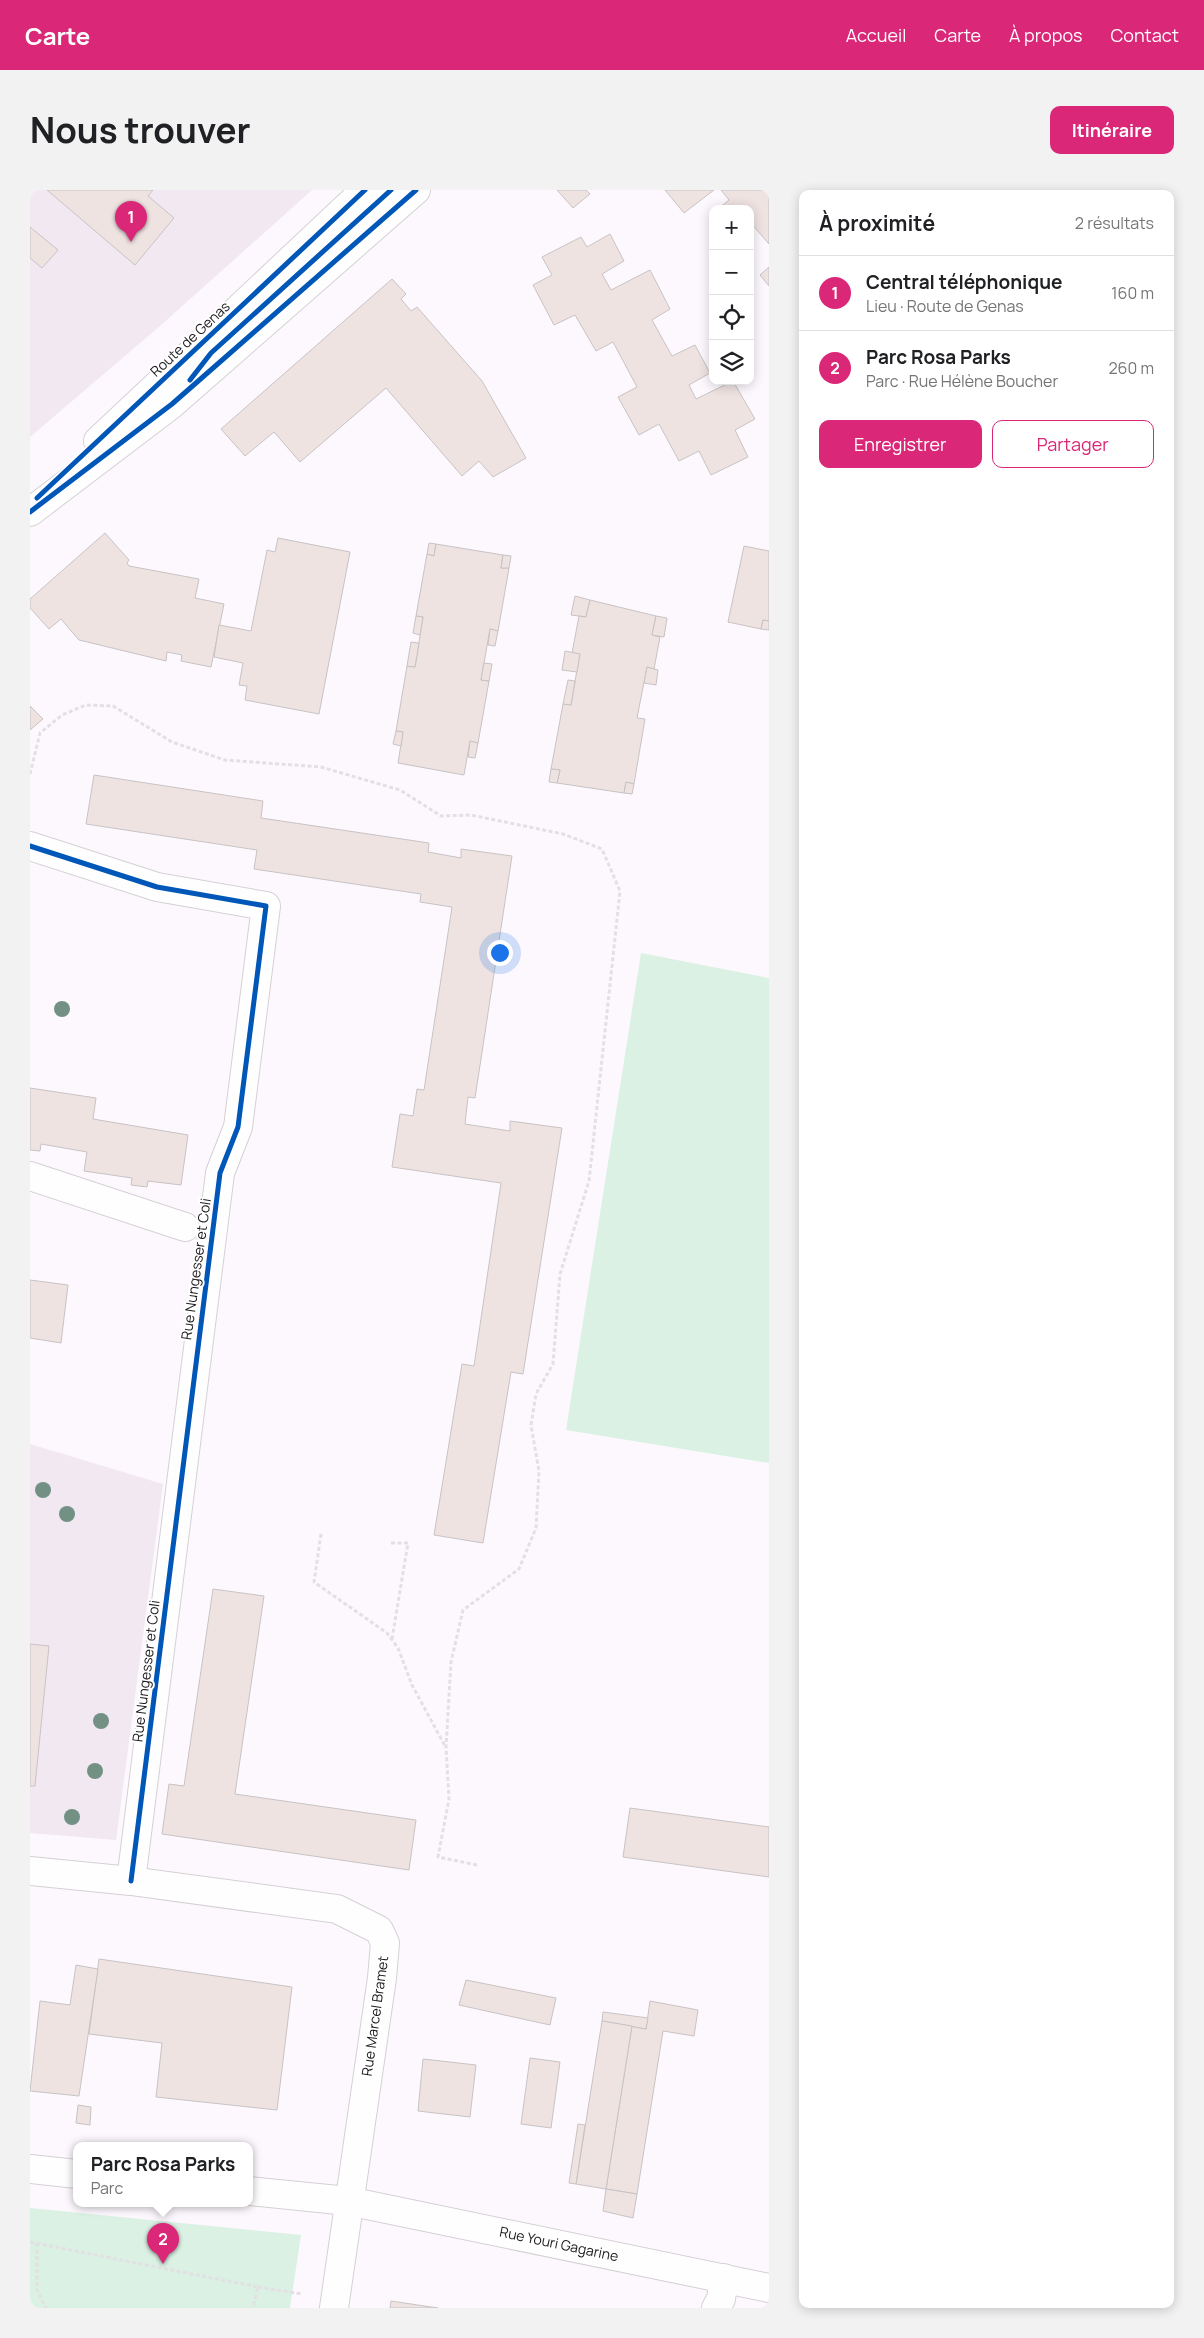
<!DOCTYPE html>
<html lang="fr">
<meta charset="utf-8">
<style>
:root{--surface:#fff;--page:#f2f2f2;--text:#202124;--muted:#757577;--line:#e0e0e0;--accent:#db2777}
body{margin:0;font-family:Manrope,sans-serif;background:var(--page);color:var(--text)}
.controls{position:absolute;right:15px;top:15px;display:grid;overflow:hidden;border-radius:10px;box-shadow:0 2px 12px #0003}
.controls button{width:45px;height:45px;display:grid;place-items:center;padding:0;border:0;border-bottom:1px solid var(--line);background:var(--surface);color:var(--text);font:25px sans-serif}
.you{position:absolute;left:469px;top:762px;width:18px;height:18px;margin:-12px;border:4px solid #fff;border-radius:50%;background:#1a73e8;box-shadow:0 0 0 8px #1a73e833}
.badge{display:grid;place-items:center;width:32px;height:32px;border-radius:50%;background:var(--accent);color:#fff;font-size:16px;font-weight:700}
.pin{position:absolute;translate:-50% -41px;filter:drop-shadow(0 1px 2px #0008)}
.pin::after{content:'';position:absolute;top:26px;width:18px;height:15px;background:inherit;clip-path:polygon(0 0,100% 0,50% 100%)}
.popup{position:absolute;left:43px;top:1952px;width:180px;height:65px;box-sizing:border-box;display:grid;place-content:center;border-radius:10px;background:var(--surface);filter:drop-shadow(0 1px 4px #0005);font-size:16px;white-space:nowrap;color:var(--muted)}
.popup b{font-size:19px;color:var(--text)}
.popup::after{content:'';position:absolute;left:50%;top:100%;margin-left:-10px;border:10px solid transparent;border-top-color:var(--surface)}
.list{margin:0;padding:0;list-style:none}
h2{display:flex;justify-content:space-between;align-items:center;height:65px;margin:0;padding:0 20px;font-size:21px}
h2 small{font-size:16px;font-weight:400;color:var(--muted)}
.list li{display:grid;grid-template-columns:32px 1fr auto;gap:15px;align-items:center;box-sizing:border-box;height:75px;padding:0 20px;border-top:1px solid var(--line)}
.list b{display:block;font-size:19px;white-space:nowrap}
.list p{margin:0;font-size:16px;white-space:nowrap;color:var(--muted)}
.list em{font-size:16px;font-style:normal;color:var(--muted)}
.actions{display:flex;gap:10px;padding:15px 20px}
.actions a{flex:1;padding:11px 0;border:1px solid var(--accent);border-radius:10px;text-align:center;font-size:18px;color:var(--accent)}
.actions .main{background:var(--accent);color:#fff}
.icon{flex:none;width:28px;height:28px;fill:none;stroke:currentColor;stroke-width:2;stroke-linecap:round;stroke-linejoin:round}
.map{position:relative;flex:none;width:739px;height:2118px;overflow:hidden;border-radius:10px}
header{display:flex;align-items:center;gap:30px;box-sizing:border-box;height:70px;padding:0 25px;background:var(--accent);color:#fff}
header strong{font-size:24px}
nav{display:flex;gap:28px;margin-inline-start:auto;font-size:18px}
.intro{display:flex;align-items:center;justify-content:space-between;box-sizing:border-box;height:120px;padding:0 30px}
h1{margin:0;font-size:35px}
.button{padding:12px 22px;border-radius:10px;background:var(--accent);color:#fff;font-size:18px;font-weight:700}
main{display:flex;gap:30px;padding:0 30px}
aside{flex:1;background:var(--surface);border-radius:10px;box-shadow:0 2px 12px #0003}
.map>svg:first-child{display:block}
.built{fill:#f1e8f2}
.green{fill:#daf1e4}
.building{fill:#efe3e2;stroke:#c7c3c4}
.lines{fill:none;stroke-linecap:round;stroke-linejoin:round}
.minor-casing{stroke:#d4d1d4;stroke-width:30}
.secondary-casing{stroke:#d4d1d4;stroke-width:30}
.path{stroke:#e2e0e2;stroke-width:3;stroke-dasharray:4 2.5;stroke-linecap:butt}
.minor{stroke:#fffeff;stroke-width:28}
.secondary{stroke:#fffeff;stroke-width:28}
.cycleway-casing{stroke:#fff;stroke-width:8}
.cycleway{stroke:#0057b8;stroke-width:5}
.tree{fill:#729084}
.labels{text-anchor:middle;stroke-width:4;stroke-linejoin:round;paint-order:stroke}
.street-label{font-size:14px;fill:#1d1a1d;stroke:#fff}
</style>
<header>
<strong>Carte</strong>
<nav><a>Accueil</a><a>Carte</a><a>À propos</a><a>Contact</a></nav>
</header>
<div class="intro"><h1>Nous trouver</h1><a class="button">Itinéraire</a></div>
<main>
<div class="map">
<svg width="739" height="2118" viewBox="0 0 739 2118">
<rect width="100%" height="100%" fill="#fdf8fd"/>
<g class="built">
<polygon points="0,0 282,0 130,136 0,247"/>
<polygon points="0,1254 133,1294 86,1650 0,1643"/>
</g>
<g class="green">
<polygon points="611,763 739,788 739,1273 536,1240"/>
<polygon points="0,2018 271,2045 260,2118 0,2118"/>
</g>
<g class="building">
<polygon points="17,0 123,0 118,6 144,28 105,75"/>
<polygon points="527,0 556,0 560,4 543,18"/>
<polygon points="635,0 684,0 654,23"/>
<polygon points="691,0 739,0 739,54 720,32 720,19 688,19 699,10"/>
<polygon points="0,37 28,60 12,78 0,68"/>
<polygon points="580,44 594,71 572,84 581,100 620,80 640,119 622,130 642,166 665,155 680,183 659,195 666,209 703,191 725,229 705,240 718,267 681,285 669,261 649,271 629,234 609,245 588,207 607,197 583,152 566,161 545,125 524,135 503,95 522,85 512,67 551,47 557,57"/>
<polygon points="739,77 739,96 730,85"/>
<polygon points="362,89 376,104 371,109 381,121 387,117 452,191 496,268 463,287 449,271 432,286 356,198 270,272 244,242 215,266 191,239"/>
<polygon points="75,343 99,370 97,373 99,376 169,389 165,408 194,414 181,477 151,471 152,465 137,462 136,471 49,450 31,429 19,439 0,418 0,409"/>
<polygon points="248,348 320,362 289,524 215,510 217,496 209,495 213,473 184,467 189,435 221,441 237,360 245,362"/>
<polygon points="399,353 406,354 404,366 397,364"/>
<polygon points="406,354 473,365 471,378 479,378 468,441 460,439 451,490 459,491 448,553 440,551 434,585 368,573 373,542 366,541 377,476 385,477 393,427 386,426 397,364 404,366"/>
<polygon points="714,356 739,361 739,431 733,430 731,439 698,432"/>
<polygon points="473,365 481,366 479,378 471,378"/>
<polygon points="545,406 560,410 556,427 541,425"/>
<polygon points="560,410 626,426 622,445 630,447 624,479 617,477 607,528 615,529 604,594 596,592 594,603 527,593 530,580 521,579 533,514 541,515 545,491 550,464 542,463 549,426 556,427"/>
<polygon points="386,426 393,427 390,445 383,443"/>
<polygon points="626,426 637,428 634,447 622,445"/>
<polygon points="733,430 739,431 739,440 731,439"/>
<polygon points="460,439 468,441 465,456 458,455"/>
<polygon points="381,452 389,453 385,477 377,476"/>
<polygon points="535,461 550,464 547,482 532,480"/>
<polygon points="454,473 462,474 459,491 451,490"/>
<polygon points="617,477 628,480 626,495 614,493"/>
<polygon points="538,490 545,491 541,515 533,514"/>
<polygon points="0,516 13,529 0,540"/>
<polygon points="366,541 373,542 371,556 363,554"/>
<polygon points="440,551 448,553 445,568 438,567"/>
<polygon points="521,579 530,580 527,593 519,592"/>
<polygon points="64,585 233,611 231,628 399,653 398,662 431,668 431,659 482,666 445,908 438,907 435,934 480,941 480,931 532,938 493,1184 481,1182 453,1353 404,1345 432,1174 444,1176 471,993 362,977 370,924 383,926 387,899 394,900 422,717 390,712 391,704 224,679 227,660 56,634"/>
<polygon points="596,592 604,594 602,604 594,603"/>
<polygon points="0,898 66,908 63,929 158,945 151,995 118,991 117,997 101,995 102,988 54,981 57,962 11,954 10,961 0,960"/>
<polygon points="0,1090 38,1095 31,1153 0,1148"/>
<polygon points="183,1399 234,1406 205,1604 386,1630 379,1680 132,1644 139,1594 154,1596"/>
<polygon points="0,1454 19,1456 5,1596 0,1596"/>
<polygon points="600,1618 739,1637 739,1687 593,1667"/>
<polygon points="69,1769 262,1797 247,1920 126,1907 132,1853 59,1844"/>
<polygon points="46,1775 68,1779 49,1906 0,1901 10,1811 40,1815"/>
<polygon points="436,1790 526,1808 520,1835 429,1815"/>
<polygon points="620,1811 668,1820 664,1846 633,1841 607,2004 576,1999 602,1836 616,1839"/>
<polygon points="573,1822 618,1828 616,1839 572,1831"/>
<polygon points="572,1831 602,1836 576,1999 546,1994"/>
<polygon points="500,1868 530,1872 521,1938 491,1934"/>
<polygon points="393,1869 446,1875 440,1927 388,1921"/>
<polygon points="48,1915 61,1917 60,1935 46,1933"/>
<polygon points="548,1934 555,1935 546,1994 539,1993"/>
<polygon points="576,1999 607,2004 603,2028 573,2021"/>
<polygon points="361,2111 408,2118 360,2118"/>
</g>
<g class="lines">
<defs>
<g id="minor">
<polyline points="215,133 361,0"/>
<polyline points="0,656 127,697 236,716 208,937 190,983 101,1691"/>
<polyline points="0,986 155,1037"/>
<polyline points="0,1681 101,1691 307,1719 349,1740 355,1753 352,1788 304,2118"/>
<polyline points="0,1979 47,1984"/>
<polyline points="219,2001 318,2011 739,2098"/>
<polyline points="686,2118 691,2109 694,2088"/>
</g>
<g id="secondary">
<polyline points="68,251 335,0"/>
<polyline points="0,322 142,214 386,0"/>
</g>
</defs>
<use href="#minor" class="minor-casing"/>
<use href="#secondary" class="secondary-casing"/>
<g class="path">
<polyline points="0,584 10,543 32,525 56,515 83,516 142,552 195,570 291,577 370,600 411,626 441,625 533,644 572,659 590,701 559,991 530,1084 523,1174 506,1204 501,1235 509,1281 506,1338 489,1379 433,1420 421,1472 416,1557 419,1609 408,1667 447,1675"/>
<polyline points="291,1344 284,1392 357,1443 368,1458 382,1495 415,1556"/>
<polyline points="361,1353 378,1353 362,1449"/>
<polyline points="0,2052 228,2097 223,2118"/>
<polyline points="7,2053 7,2100 16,2118"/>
<polyline points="228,2097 272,2104"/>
</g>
<use href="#minor" class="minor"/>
<use href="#secondary" class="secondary"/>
<defs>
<g id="cycleway">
<polyline points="160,190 181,163 361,0"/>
<polyline points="7,308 335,0"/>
<polyline points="0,322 142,214 386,0"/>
<polyline points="0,656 127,697 236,716 208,937 190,983 101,1691"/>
</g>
</defs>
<use href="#cycleway" class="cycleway-casing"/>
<use href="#cycleway" class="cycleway"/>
</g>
<g class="tree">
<circle cx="32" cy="819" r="8"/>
<circle cx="13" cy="1300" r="8"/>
<circle cx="37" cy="1324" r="8"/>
<circle cx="71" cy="1531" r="8"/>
<circle cx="65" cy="1581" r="8"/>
<circle cx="42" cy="1627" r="8"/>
</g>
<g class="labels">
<g class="street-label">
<text transform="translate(160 149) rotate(-43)" y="5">Route de Genas</text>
<text transform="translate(166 1079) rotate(-82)" y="5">Rue Nungesser et Coli</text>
<text transform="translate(116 1481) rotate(-83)" y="5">Rue Nungesser et Coli</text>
<text transform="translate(345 1826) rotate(-82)" y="5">Rue Marcel Bramet</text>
<text transform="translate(529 2054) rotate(12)" y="5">Rue Youri Gagarine</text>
</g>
</g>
</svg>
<div class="controls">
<button>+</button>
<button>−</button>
<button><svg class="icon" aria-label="locate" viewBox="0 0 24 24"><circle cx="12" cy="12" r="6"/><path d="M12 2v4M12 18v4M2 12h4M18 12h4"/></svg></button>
<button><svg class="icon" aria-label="layers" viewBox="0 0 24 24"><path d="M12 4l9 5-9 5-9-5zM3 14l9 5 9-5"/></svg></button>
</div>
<div class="you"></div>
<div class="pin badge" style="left:101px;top:52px">1</div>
<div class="pin badge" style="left:133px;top:2074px">2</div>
<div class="popup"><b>Parc Rosa Parks</b>Parc</div>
</div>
<aside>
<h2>À proximité<small>2 résultats</small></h2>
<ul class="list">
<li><span class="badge">1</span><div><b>Central téléphonique</b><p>Lieu · Route de Genas</p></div><em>160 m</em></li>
<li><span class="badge">2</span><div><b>Parc Rosa Parks</b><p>Parc · Rue Hélène Boucher</p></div><em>260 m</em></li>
</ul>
<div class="actions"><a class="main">Enregistrer</a><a>Partager</a></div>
</aside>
</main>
